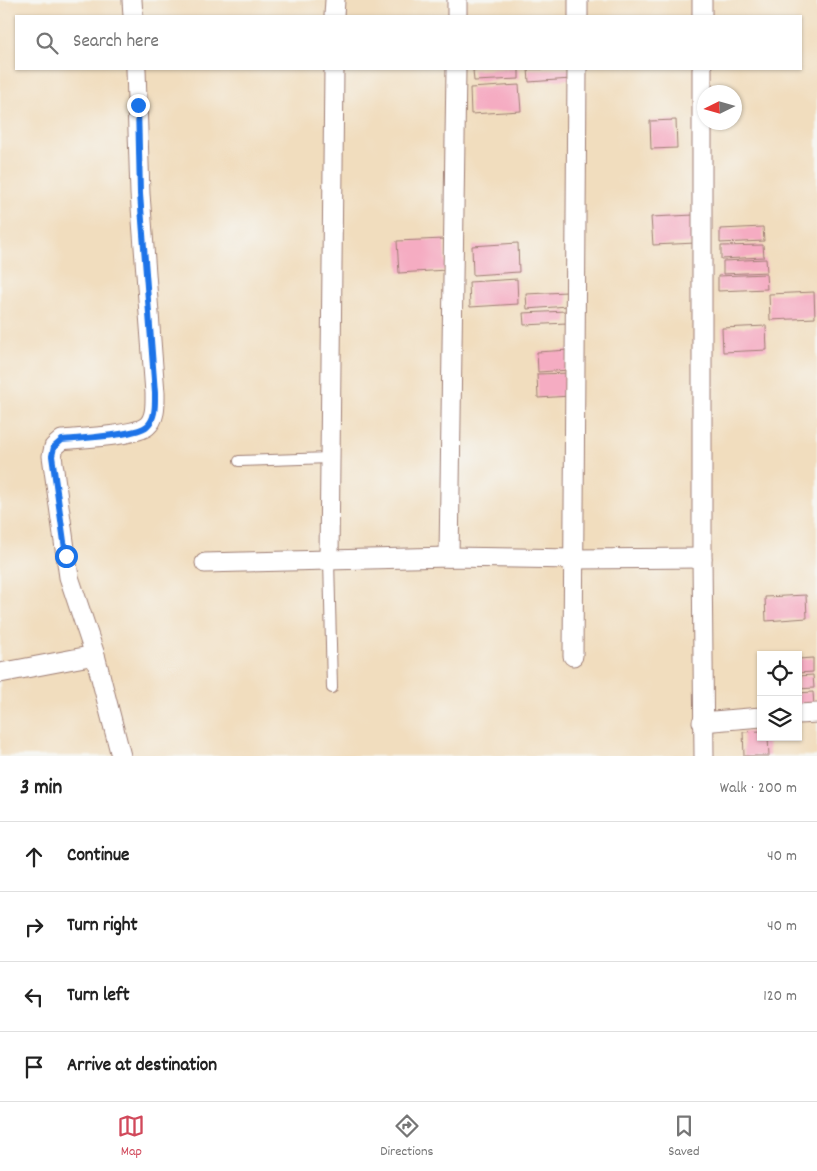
<!DOCTYPE html>
<meta charset="utf-8">
<style>
:root{--surface:#fff;--page:#f2f2f2;--text:#222;--muted:#767676;--line:#e0e0e0;--accent:#d1495b}
body{margin:0;font-family:Dekko,sans-serif;background:var(--page);color:var(--text)}
.controls{position:absolute;right:15px;bottom:15px;display:grid;overflow:hidden;border-radius:0px;box-shadow:0 1px 4px #0004}
.controls button{width:45px;height:45px;display:grid;place-items:center;padding:0;border:0;border-bottom:1px solid var(--line);background:var(--surface);color:var(--text);font:25px sans-serif}
.compass{position:absolute;left:697px;top:85px;width:45px;height:45px;border-radius:50%;background:var(--surface);box-shadow:0 1px 4px #0004;rotate:265deg}
.stop{position:absolute;width:15px;height:15px;margin:-11px;border:4px solid #1a73e8;border-radius:50%;background:#fff}
.stop.end{background:#1a73e8;border-color:#fff;box-shadow:0 1px 5px #0008}
.list{margin:0;padding:0;list-style:none}
h2{display:flex;justify-content:space-between;align-items:center;height:65px;margin:0;padding:0 20px;font-size:21px}
h2 small{font-size:16px;font-weight:400;color:var(--muted)}
.list li{display:grid;grid-template-columns:32px 1fr auto;gap:15px;align-items:center;box-sizing:border-box;height:70px;padding:0 20px;border-top:1px solid var(--line)}
.list b{display:block;font-size:19px;white-space:nowrap}
.list em{font-size:16px;font-style:normal;color:var(--muted)}
.icon{flex:none;width:28px;height:28px;fill:none;stroke:currentColor;stroke-width:2;stroke-linecap:round;stroke-linejoin:round}
.map{position:relative;flex:none;width:817px;height:756px;overflow:hidden}
.search{position:absolute;background:var(--surface);box-shadow:0 1px 4px #0004;left:15px;right:15px;top:15px;height:55px;display:flex;align-items:center;gap:12px;box-sizing:border-box;padding:0 18px;border-radius:0px;color:var(--muted);font-size:19px}
.sheet{height:345px;background:var(--surface)}
nav{display:flex;justify-content:space-around;align-items:center;box-sizing:border-box;height:70px;border-top:1px solid var(--line);background:var(--surface);font-size:14px;color:var(--muted)}
nav a{display:grid;justify-items:center;gap:2px}
nav .on{color:var(--accent)}
.map>svg:first-child{display:block}
.building{fill:#f5acc2}
.lines{fill:none;stroke-linecap:round;stroke-linejoin:round}
.lane-casing{stroke:#9e7e74;stroke-width:12}
.street-casing{stroke:#9e7e74;stroke-width:21}
.lane{stroke:#fff;stroke-width:10}
.street{stroke:#fff;stroke-width:19}
.route{stroke:#1a73e8;stroke-width:6}
</style>
<div class="map">
<svg width="817" height="756" viewBox="0 0 817 756">
<rect width="100%" height="100%" fill="#f6f6f2"/>
<filter id="ink" filterUnits="userSpaceOnUse"><feTurbulence type="fractalNoise" baseFrequency=".02" numOctaves="2"/><feDisplacementMap in="SourceGraphic" scale="10" xChannelSelector="R" yChannelSelector="G"/><feConvolveMatrix kernelMatrix="1 2 1 2 8 2 1 2 1" color-interpolation-filters="sRGB"/></filter>
<filter id="wash" filterUnits="userSpaceOnUse"><feTurbulence type="fractalNoise" baseFrequency=".0096" numOctaves="4" result="noise"/><feDisplacementMap in="SourceGraphic" scale="20" xChannelSelector="R" yChannelSelector="G"/><feGaussianBlur stdDeviation="1.12" result="paint"/><feColorMatrix in="noise" values="0 0 0 0 0 0 0 0 0 0 0 0 0 0 0 0 0 1.4 0 .05"/><feComposite in="paint" operator="in"/></filter>
<g filter="url(#wash)">
<rect width="100%" height="100%" fill="#f1ddbe"/>
<g id="blocks">
<g class="building">
<polygon points="501,69 519,69 519,79 474,81 473,70"/>
<polygon points="528,69 571,69 571,79 529,82"/>
<polygon points="519,85 521,111 471,114 470,88"/>
<polygon points="676,120 677,148 651,149 650,121"/>
<polygon points="694,215 696,243 653,245 651,217"/>
<polygon points="763,227 764,241 720,243 720,229"/>
<polygon points="444,239 446,270 399,273 397,241"/>
<polygon points="518,243 519,272 473,275 472,246"/>
<polygon points="763,245 764,257 721,259 721,246"/>
<polygon points="766,259 767,272 723,274 723,261"/>
<polygon points="766,274 767,289 718,291 718,276"/>
<polygon points="517,279 518,304 470,307 469,282"/>
<polygon points="567,292 568,306 527,309 526,294"/>
<polygon points="814,292 815,318 770,320 769,294"/>
<polygon points="566,311 567,323 524,325 523,313"/>
<polygon points="766,326 767,350 723,352 722,328"/>
<polygon points="569,350 570,370 538,372 537,352"/>
<polygon points="569,373 570,396 538,398 537,374"/>
<polygon points="806,595 807,618 766,621 765,597"/>
<polygon points="813,658 813,672 798,673 798,659"/>
<polygon points="813,675 814,688 798,689 798,676"/>
<polygon points="813,692 814,706 798,707 798,693"/>
<polygon points="761,731 761,737 768,737 769,756 744,756 743,732"/>
</g>
</g>
</g>
<g filter="url(#ink)">
<use href="#blocks" fill-opacity="0" stroke="#9e7e74" stroke-width="1"/>
<g class="lines">
<defs>
<g id="lane">
<polyline points="239,461 330,458"/>
<polyline points="329,559 332,688"/>
</g>
<g id="street">
<polyline points="132,0 133,16"/>
<polyline points="334,16 335,0"/>
<polyline points="457,16 457,0"/>
<polyline points="578,16 578,0"/>
<polyline points="702,16 702,0"/>
<polyline points="702,69 702,558 704,756"/>
<polyline points="449,557 456,69"/>
<polyline points="329,559 334,69"/>
<polyline points="205,563 449,557 574,559 702,558"/>
<polyline points="573,656 577,69"/>
<polyline points="0,673 95,655"/>
<polyline points="798,714 817,713"/>
<polyline points="702,722 761,717"/>
<path d="M121,756L95,655L69,577L52,456L54,447L62,440C79,438 135,436 147,426C156,418 155,404 155,393L140,194L136,69"/>
</g>
</defs>
<use href="#lane" class="lane-casing"/>
<use href="#street" class="street-casing"/>
<use href="#lane" class="lane"/>
<use href="#street" class="street"/>
</g>
</g>
<g class="lines" filter="url(#ink)">
<path class="route" d="M66,556L52,456L54,447L62,440C79,438 136,436 147,426C156,418 155,404 155,393L140,194L138,105"/>
</g>
</svg>
<div class="controls">
<button><svg class="icon" aria-label="locate" viewBox="0 0 24 24"><circle cx="12" cy="12" r="6"/><path d="M12 2v4M12 18v4M2 12h4M18 12h4"/></svg></button>
<button><svg class="icon" aria-label="layers" viewBox="0 0 24 24"><path d="M12 4l9 5-9 5-9-5zM3 14l9 5 9-5"/></svg></button>
</div>
<svg class="compass" viewBox="-18 -18 36 36"><path d="M0-13l5 13h-10z" fill="#e53935"/><path d="M0 13l5-13h-10z" fill="#767676"/></svg>
<div class="stop" style="left:66px;top:556px"></div>
<div class="stop end" style="left:138px;top:105px"></div>
<div class="search"><svg class="icon" aria-label="search" viewBox="0 0 24 24"><circle cx="10" cy="10" r="6"/><path d="M15 15l6 6"/></svg>Search here</div>
</div>
<section class="sheet">
<h2>3 min<small>Walk · 200 m</small></h2>
<ul class="list">
<li><svg class="icon" aria-label="ahead" viewBox="0 0 24 24"><path d="M12 20V5M6 11l6-6 6 6"/></svg><div><b>Continue</b></div><em>40 m</em></li>
<li><svg class="icon" aria-label="right" viewBox="0 0 24 24"><path d="M7 20v-9h11M14 6l5 5-5 5"/></svg><div><b>Turn right</b></div><em>40 m</em></li>
<li><svg class="icon" aria-label="left" viewBox="0 0 24 24"><path d="M17 20v-9H6M10 6l-5 5 5 5"/></svg><div><b>Turn left</b></div><em>120 m</em></li>
<li><svg class="icon" aria-label="arrive" viewBox="0 0 24 24"><path d="M6 21V4h12l-3 4 3 4H6"/></svg><div><b>Arrive at destination</b></div></li>
</ul>
</section>
<nav>
<a class="on"><svg class="icon" aria-label="map" viewBox="0 0 24 24"><path d="M3 6l6-2 6 2 6-2v14l-6 2-6-2-6 2zM9 4v14M15 6v14"/></svg>Map</a>
<a><svg class="icon" aria-label="directions" viewBox="0 0 24 24"><path d="M12 3l9 9-9 9-9-9zM9 14v-3h6M13 9l2 2-2 2"/></svg>Directions</a>
<a><svg class="icon" aria-label="saved" viewBox="0 0 24 24"><path d="M7 4h10v16l-5-4-5 4z"/></svg>Saved</a>
</nav>
